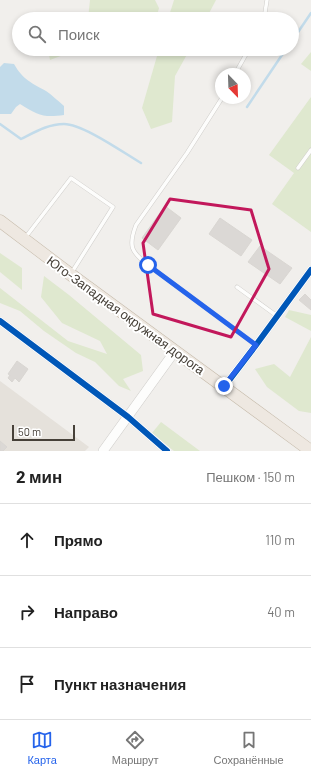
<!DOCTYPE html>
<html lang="ru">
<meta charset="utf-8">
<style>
:root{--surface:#fff;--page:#f2f2f2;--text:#222;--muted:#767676;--line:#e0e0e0;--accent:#2563eb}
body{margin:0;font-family:Barlow,sans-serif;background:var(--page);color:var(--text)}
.compass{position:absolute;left:215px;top:68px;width:36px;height:36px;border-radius:50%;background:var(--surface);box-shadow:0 2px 6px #0003;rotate:157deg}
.scale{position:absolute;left:12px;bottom:10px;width:63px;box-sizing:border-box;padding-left:4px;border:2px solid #474139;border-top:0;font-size:11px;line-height:14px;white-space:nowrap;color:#474139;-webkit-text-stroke:3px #fff;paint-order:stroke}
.stop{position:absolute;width:12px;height:12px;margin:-9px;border:3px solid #2563eb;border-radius:50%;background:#fff}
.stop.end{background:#2563eb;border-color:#fff;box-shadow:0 1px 4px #0008}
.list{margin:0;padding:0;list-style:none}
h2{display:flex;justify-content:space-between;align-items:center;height:52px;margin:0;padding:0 16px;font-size:17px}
h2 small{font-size:13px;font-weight:400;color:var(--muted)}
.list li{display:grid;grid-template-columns:26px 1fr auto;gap:12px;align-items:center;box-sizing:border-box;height:72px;padding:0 16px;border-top:1px solid var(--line)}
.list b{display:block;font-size:15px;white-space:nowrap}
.list em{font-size:13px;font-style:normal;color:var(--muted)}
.icon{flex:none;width:22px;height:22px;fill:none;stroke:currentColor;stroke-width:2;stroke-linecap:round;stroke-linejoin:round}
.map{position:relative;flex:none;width:311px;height:451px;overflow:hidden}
.search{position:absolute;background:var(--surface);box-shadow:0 2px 6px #0003;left:12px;right:12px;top:12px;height:44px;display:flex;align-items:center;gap:10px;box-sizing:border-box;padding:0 14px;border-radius:22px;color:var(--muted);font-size:15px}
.sheet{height:268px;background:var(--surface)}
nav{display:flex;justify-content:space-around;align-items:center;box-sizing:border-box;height:56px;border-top:1px solid var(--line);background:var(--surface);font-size:11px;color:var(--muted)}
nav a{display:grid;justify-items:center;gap:2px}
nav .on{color:var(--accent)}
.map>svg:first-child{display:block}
.residential{fill:#e5e1db}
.green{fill:#dfe8cf}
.water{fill:#c2dbea}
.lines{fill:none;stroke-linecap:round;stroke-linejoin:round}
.stream{stroke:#c2dbea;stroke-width:2.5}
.building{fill:#dbd8d5;stroke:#d9d6d2}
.service-casing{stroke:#cfcdca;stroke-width:4.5}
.minor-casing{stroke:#cfcdca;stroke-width:8}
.tertiary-casing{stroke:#cfcdca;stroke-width:10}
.trunk-casing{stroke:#c6bbab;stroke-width:13}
.service{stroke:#fdfdfc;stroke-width:3.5}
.minor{stroke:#fdfdfc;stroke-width:7}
.tertiary{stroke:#fdfdfc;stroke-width:9}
.trunk{stroke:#eee8e1;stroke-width:12}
.cycleway-casing{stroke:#fff;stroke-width:8}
.cycleway{stroke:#0057b8;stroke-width:6}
.route{stroke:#2563eb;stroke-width:5}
.marked{fill:none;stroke:#c2185b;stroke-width:3;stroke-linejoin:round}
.labels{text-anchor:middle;stroke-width:4;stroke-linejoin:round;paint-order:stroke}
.street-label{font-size:13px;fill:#474139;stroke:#fff}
</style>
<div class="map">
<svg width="311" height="451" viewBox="0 0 311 451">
<rect width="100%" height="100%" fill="#f1efec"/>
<polygon class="residential" points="0,381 89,447 85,451 0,451"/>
<g class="green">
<polygon points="90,0 155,0 159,8 156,19 88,19"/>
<polygon points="174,0 216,0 206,19 168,19"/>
<polygon points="48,49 79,49 50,60"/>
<polygon points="159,49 190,49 175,76 172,122 151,129 142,108"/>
<polygon points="311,52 311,71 301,64"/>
<polygon points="311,97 311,232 272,204 294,173 269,155"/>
<polygon points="0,253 22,268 22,290 0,272"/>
<polygon points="44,276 69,295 141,355 143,371 123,379 131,391 119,386 95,362 76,353 44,331 20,311 0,303 0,288 68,341 107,354 100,341 62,323 41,297"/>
<polygon points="289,310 311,315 311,331 285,317"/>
<polygon points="311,337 311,413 299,411 267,387 255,369 274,364 290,377"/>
<polygon points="161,422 200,451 174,451 152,433"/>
</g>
<path class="water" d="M4,63L14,64C23,80 32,83 46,91C52,95 58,101 64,106V115C43,118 38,115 20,104L16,107L11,114H0V67Z"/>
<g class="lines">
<g class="stream">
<polyline points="292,41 311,13"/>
<polyline points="247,107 286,49"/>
<path d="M0,124L21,139C35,132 48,124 64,124C83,124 124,153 141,163"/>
</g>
</g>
<g class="building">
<polygon points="165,206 181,218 158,250 142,238"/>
<polygon points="220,218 252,240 241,256 209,234"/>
<polygon points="260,246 292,268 280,284 248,262"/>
<polygon points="305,294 311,300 311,310 299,300"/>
<polygon points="17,361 28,369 19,382 15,378 12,382 8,378 10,375 8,374"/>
<polygon points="0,441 7,447 3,451 0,451"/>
</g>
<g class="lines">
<defs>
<g id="service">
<polyline points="264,19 267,0"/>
<polyline points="235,74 249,49"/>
<path d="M222,98L187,153L136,225C128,246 131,252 148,265L256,345"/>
<polyline points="298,168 311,150"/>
<polyline points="25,238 71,178 113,207 72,272"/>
<polyline points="237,287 277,316"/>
</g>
<g id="minor">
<polyline points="0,321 128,417 167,451"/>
<polyline points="224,387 256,345 311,270"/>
</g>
<polyline id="tertiary" points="103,451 175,351"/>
<polyline id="trunk" points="0,221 70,274 311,451"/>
</defs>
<use href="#service" class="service-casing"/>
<use href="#minor" class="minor-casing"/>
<use href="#tertiary" class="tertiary-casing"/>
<use href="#trunk" class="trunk-casing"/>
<use href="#service" class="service"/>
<use href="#minor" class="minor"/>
<use href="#tertiary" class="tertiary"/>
<use href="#trunk" class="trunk"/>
<defs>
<g id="cycleway">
<polyline points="0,321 128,417 167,451"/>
<polyline points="224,387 256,345 311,270"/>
</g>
</defs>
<use href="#cycleway" class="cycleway-casing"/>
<use href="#cycleway" class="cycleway"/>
</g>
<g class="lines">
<polyline class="route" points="148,265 256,345 224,386"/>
</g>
<path class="marked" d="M170,199L251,210L269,269L231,337L153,314L143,243Z"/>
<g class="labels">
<g class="street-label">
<text transform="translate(126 315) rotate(36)" y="5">Юго-Западная окружная дорога</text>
</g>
</g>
</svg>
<svg class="compass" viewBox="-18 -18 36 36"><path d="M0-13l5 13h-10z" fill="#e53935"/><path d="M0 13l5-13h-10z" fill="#767676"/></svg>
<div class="scale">50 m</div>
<div class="stop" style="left:148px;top:265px"></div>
<div class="stop end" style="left:224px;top:386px"></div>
<div class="search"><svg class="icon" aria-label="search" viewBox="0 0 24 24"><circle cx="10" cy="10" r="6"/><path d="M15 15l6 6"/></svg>Поиск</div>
</div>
<section class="sheet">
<h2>2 мин<small>Пешком · 150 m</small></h2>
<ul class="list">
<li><svg class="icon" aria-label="ahead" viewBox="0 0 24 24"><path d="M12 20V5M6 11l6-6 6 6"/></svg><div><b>Прямо</b></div><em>110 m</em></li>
<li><svg class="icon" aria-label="right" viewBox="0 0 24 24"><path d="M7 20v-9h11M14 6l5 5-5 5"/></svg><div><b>Направо</b></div><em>40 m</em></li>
<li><svg class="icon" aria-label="arrive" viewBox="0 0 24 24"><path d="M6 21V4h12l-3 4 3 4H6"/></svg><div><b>Пункт назначения</b></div></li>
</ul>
</section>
<nav>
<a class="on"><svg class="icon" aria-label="map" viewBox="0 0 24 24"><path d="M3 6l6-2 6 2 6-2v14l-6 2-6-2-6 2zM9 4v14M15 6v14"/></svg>Карта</a>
<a><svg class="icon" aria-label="directions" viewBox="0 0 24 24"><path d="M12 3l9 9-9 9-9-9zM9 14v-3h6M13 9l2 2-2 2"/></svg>Маршрут</a>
<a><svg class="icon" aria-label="saved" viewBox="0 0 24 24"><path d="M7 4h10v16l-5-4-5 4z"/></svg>Сохранённые</a>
</nav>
